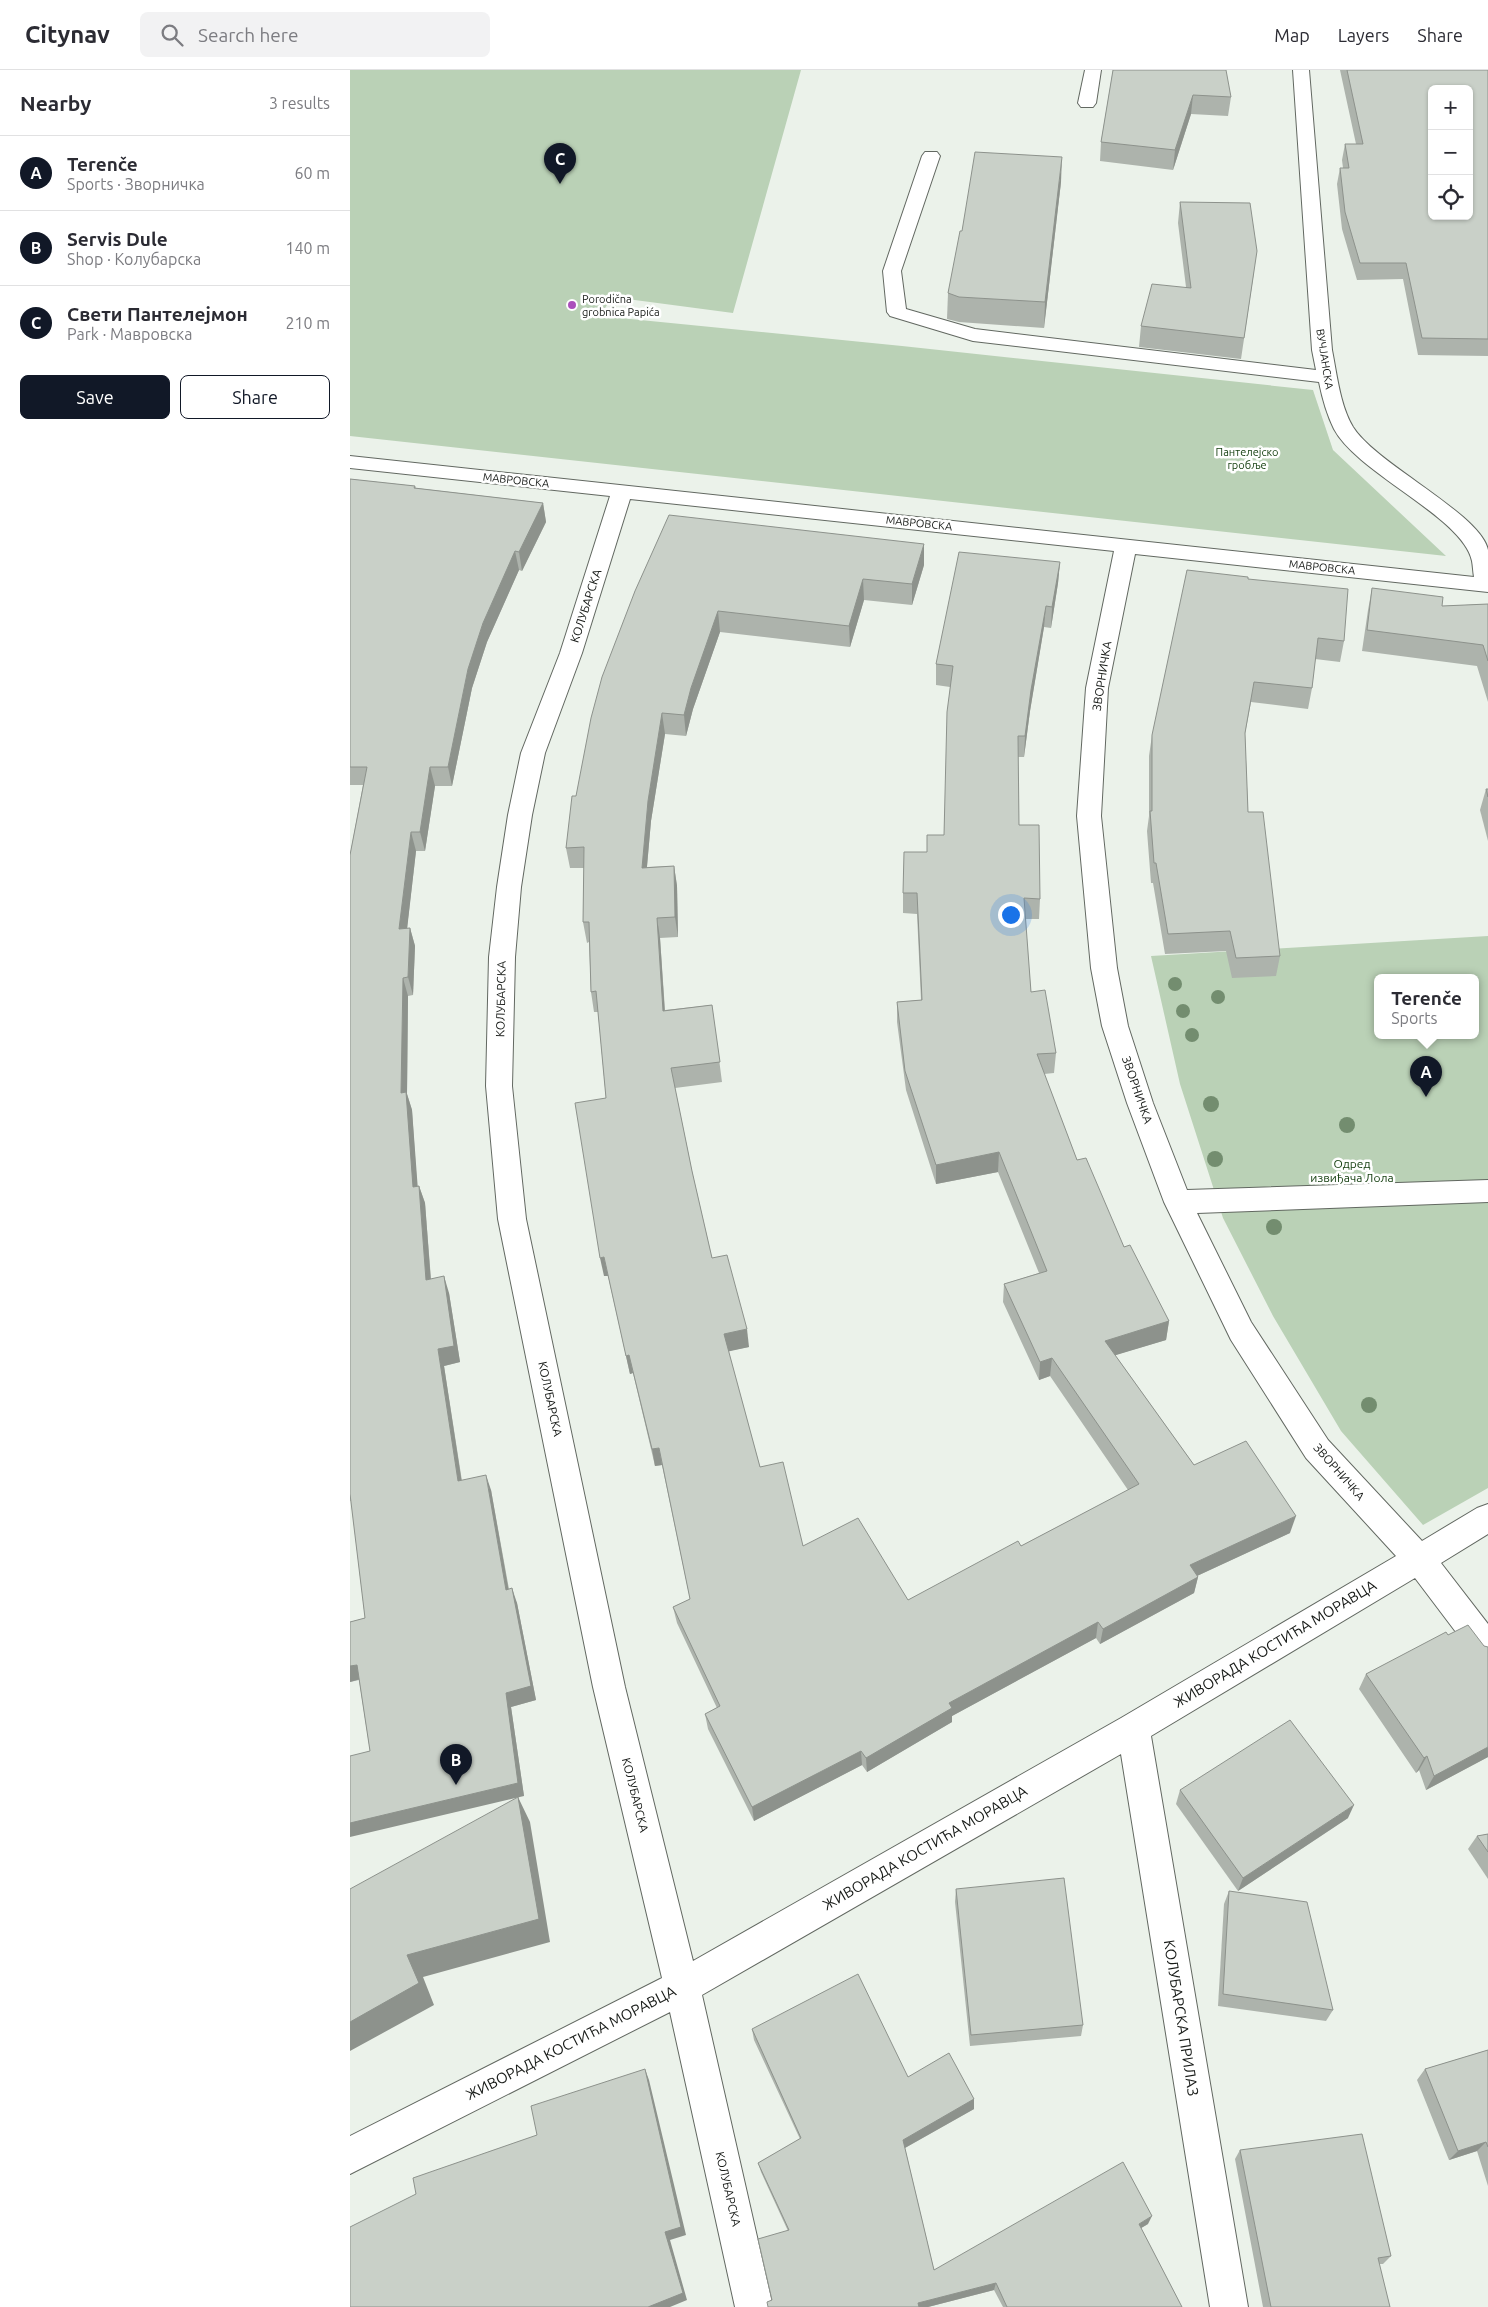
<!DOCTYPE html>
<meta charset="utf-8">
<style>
:root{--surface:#fff;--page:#f2f2f3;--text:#2b2b33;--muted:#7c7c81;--line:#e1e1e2;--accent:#111827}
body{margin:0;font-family:Ubuntu,sans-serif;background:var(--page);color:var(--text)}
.controls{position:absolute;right:15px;top:15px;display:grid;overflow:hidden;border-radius:8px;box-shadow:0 1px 4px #0004}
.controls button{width:45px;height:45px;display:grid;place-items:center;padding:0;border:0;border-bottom:1px solid var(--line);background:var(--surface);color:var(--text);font:25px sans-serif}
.you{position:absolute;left:660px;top:844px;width:18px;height:18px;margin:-12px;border:4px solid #fff;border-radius:50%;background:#1a73e8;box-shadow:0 0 0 8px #1a73e833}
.badge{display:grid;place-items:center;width:32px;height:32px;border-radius:50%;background:var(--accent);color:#fff;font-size:16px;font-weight:700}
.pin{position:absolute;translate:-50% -41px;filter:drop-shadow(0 1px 2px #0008)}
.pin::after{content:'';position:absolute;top:26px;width:18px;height:15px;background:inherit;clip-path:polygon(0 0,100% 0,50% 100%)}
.popup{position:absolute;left:1024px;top:904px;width:105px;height:65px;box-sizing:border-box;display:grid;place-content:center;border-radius:8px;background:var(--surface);filter:drop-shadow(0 1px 4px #0005);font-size:16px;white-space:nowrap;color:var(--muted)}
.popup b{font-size:19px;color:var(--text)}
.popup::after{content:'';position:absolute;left:50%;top:100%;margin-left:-10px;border:10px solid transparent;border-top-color:var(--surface)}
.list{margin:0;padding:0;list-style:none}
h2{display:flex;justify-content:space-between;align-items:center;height:65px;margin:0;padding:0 20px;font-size:21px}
h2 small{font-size:16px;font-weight:400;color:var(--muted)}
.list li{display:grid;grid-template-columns:32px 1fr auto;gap:15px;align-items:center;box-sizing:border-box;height:75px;padding:0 20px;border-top:1px solid var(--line)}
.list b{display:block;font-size:19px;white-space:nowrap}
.list p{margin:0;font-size:16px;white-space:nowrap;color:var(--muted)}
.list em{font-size:16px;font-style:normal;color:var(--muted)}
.actions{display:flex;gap:10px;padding:15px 20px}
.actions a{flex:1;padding:11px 0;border:1px solid var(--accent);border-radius:8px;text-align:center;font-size:18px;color:var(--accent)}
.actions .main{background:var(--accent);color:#fff}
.icon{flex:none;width:28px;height:28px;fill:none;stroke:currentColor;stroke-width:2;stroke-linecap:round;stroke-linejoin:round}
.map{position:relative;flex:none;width:1138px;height:2237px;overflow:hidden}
header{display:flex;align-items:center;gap:30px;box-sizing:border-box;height:70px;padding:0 25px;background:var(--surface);border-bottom:1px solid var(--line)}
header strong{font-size:24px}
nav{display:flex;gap:28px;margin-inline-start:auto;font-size:18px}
.search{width:350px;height:45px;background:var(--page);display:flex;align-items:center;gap:12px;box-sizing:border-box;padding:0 18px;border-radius:8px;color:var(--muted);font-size:19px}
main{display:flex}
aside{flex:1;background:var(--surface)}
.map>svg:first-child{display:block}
.green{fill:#bad1b6;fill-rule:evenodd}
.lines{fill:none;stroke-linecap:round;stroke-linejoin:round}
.minor-casing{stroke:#626861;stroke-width:2}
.minor{fill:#fff;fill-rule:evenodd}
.tree{fill:#738d6f}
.wall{fill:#adb3ac}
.shaded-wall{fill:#8d928c}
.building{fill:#c9d0c8;stroke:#8d928c;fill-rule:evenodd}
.poi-dot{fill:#ab50bb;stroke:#fff;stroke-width:2}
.labels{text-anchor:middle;stroke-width:5;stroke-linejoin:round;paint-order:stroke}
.far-poi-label{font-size:11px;fill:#171a17;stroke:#fff;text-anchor:start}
.far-street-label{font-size:11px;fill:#171a17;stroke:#fff}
.far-park-label{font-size:11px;fill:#103b0b;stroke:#fff}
.street-label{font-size:12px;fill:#171a17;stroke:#fff}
.park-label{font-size:12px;fill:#103b0b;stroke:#fff}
.near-street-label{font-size:15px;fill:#171a17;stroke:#fff}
</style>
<header>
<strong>Citynav</strong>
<div class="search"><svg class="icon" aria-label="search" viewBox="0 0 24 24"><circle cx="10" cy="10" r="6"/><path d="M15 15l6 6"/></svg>Search here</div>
<nav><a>Map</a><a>Layers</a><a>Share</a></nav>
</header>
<main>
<aside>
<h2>Nearby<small>3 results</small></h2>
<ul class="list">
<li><span class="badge">A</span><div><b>Terenče</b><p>Sports · Зворничка</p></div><em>60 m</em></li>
<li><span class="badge">B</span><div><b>Servis Dule</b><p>Shop · Колубарска</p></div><em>140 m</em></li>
<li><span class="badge">C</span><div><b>Свети Пантелејмон</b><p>Park · Мавровска</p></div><em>210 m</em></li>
</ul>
<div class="actions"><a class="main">Save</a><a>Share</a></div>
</aside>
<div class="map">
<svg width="1138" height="2237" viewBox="0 0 1138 2237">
<rect width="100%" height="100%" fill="#ebf2ea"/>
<g class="green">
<polygon points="0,0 451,0 383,243 262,227 250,246 552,276 963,320 983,380 1096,486 0,366"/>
<path d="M1138,866V1418L1073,1455L991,1361L923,1246L873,1148L830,1014L801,886ZM1027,908H1125V966H1027Z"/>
</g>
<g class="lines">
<defs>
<g id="minor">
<polygon points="735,0 751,0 746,33 743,37 731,37 728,33"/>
<path d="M943,0H959L982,280C987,305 990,335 1003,357C1026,394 1131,444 1138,480C1138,493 1138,509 1138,522L785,484L758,618L751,746L767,898L778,956L803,1033L837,1120L1138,1110V1132L847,1143L901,1252L978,1370L1072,1471L1127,1438L1138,1434V1464L1091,1493L1138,1554V1594L1127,1590L1065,1508L801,1666L898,2237H860L771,1684L352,1925L423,2237H385L320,1942L0,2104V2066L312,1908L243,1617L148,1149L136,1016L139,887L147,817L158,745L171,683L210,583L260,426L0,398V386L1124,507C1123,502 1123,496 1122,491C1113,447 1008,404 984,359C977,345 972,327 969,312L623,271L540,246L537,242L533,201L572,86L575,82H587L590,86L551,201L556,239L625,259L966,300L962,280ZM280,429L764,481L736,618L727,746L741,898L752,956L777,1033L814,1132L881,1270L956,1388L1046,1486L771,1648L343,1891L275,1617L176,1149L162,1016L165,887L171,817L182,745L195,683L232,583Z"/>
</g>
</defs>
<use href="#minor" class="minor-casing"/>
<use href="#minor" class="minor"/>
</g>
<g class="tree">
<circle cx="825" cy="914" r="7"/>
<circle cx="868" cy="927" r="7"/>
<circle cx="833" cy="941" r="7"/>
<circle cx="842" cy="965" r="7"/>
<circle cx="861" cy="1034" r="8"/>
<circle cx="997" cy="1055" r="8"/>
<circle cx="865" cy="1089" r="8"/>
<circle cx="924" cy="1157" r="8"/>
<circle cx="1019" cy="1335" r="8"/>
</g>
<g class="wall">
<polygon points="763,0 881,27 878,46 841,44 823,100 750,91 751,72"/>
<polygon points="990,0 1138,0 1138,286 1068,285 1053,209 1007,210 992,159 987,114 990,98 993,98 992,90 995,74 1006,74"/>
<polygon points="711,112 694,258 609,252 597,249 598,223 612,161"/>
<polygon points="830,132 904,202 891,289 789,277 791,256 836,217 828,153"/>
<polygon points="0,409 65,416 66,418 193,433 196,452 172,501 169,500 137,572 122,618 102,716 85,716 75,781 66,781 57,858 60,858 65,876 63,925 58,926 57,1024 62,1040 67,1116 69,1116 75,1133 81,1209 99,1223 110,1292 94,1296 112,1411 141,1420 159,1519 167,1533 186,1630 161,1637 174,1726 20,1681 9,1610 0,1612 0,1552 15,1548 1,1431 0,1431 0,785 13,715 0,715"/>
<polygon points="574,474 574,495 562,535 514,530 500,577 370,562 343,639 336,666 315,664 301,751 297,797 324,796 327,816 328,867 310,868 315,940 362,935 372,1012 325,1018 342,1101 362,1188 399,1277 378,1281 410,1397 453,1476 558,1530 671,1476 778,1420 700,1306 689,1310 653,1232 654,1214 689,1203 648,1102 586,1114 556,1020 547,952 547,932 571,930 567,844 553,843 553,823 577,782 594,765 600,617 586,615 586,594 710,492 708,513 701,558 694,557 680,641 674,687 668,687 669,755 690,829 689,849 675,849 681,922 706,983 704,1003 694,1004 727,1090 774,1177 819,1251 816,1270 765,1285 844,1395 940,1463 847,1506 848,1507 844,1523 750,1574 746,1568 602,1646 602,1652 517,1702 512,1695 404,1751 358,1659 355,1644 367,1638 327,1553 323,1537 340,1529 312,1395 305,1396 283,1303 280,1304 258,1206 254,1206 256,1028 248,942 244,942 241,922 239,872 237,873 233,852 234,798 220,798 216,778 226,726 285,521"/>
<polygon points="898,509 994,571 990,592 965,589 962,618 958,639 901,632 895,664 898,742 930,886 926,906 882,908 876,881 815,884 803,813 801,813 797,761 799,746 799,686 802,665"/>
<polygon points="1022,518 1092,536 1138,534 1138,632 1127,596 1012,581 1018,540"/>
<polygon points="1136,719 1138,719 1138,771 1130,740"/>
<polygon points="1098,1565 1138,1687 1076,1720 1069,1700 1066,1703 1009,1619 1016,1604"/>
<polygon points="830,1720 998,1748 888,1821 826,1734"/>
<polygon points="1138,1764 1138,1809 1118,1779 1127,1766"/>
<polygon points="606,1819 733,1955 731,1966 620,1976 605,1832"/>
<polygon points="879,1821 983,1940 976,1951 868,1936 874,1834"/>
<polygon points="402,1959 558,2007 624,2029 624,2039 555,2078 584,2200 798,2154 791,2158 832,2237 653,2237 644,2220 578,2237 418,2237 422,2230 438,2161 411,2102 408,2093 450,2069 404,1970"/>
<polygon points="1138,1980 1138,2116 1127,2081 1099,2090 1067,2010 1075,1999"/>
<polygon points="890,2080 1041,2186 1033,2194 1029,2194 1040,2237 913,2237 885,2089"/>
</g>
<g class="shaded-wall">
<polygon points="843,25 841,44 823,100 825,80"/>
<polygon points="712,87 711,112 694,258 695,232"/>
<polygon points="193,433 196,452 172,501 169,482"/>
<polygon points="574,474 574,495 562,535 562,514"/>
<polygon points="165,481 169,500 137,572 122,618 102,716 98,697 118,599 133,553"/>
<polygon points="710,492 708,513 701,558 702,537"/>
<polygon points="513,509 514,530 500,577 499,556"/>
<polygon points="696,536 694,557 680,641 674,687 675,666 681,620"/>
<polygon points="368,541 370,562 343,639 336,666 334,645 341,618"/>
<polygon points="312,643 315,664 301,751 295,818 292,798 298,731"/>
<polygon points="80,697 85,716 75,781 70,762"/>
<polygon points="61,762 66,781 55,877 49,859"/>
<polygon points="324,796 327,816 328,867 325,847"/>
<polygon points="307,848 310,868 316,961 313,941"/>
<polygon points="60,858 65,876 63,925 58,907"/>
<polygon points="53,908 58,926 57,1024 62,1040 69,1134 63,1117 51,1023"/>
<polygon points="649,1082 648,1102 586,1114 586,1095"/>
<polygon points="69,1116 75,1133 82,1226 76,1210"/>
<polygon points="254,1187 258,1206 254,1206 250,1188"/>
<polygon points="94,1206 99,1223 110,1292 94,1296 114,1427 108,1411 88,1279"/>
<polygon points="819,1251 816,1270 753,1289 755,1271"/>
<polygon points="397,1259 399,1277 376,1282 374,1264"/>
<polygon points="279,1285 283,1303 280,1304 276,1286"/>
<polygon points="702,1288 700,1306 689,1310 690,1292"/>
<polygon points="309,1378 312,1395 305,1396 302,1379"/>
<polygon points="136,1405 141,1420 161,1534 156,1520"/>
<polygon points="946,1446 940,1463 836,1511 840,1495"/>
<polygon points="848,1507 844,1523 750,1574 753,1559"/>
<polygon points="162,1518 167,1533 186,1630 161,1637 174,1726 0,1767 0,1753 156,1623"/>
<polygon points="748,1552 746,1568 602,1646 602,1652 517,1702 516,1688 599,1633"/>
<polygon points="7,1595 14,1608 0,1612 0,1596"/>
<polygon points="1138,1677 1138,1687 1076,1720 1084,1706"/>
<polygon points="511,1681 512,1695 404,1751 402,1737"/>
<polygon points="1077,1686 1069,1700 1066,1703 1074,1688"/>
<polygon points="168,1727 180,1752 200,1872 73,1907 84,1935 0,1981 0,1952 57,1885"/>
<polygon points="1004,1735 998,1748 888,1821 893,1808"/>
<polygon points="295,1999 299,2010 336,2165 320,2170 337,2230 320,2237 298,2237 315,2162"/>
<polygon points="624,2029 624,2039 553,2079 553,2070"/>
<polygon points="1136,2072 1127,2081 1099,2090 1108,2081"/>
<polygon points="802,2146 798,2154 786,2161 789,2154"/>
<polygon points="646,2213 644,2220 578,2237 568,2237 568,2233"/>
</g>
<g class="building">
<polygon points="763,0 876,0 881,27 843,25 825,80 751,72"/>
<path d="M997,0H1138V269L1072,268L1056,193H1010L995,142L990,98H999L995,74H1013ZM1082,19H1119V146H1082Z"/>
<polygon points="625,82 712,87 695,232 609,227 598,223 610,161 612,161"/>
<polygon points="830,132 900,133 907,181 894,268 791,256 802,214 841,218"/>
<polygon points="0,409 65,416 64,418 193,433 169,482 165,481 133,553 118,599 98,697 80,697 70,762 61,762 49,859 60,858 58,907 53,908 51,1023 56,1022 63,1117 69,1116 76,1210 94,1206 104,1276 88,1279 108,1411 136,1405 156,1520 162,1518 181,1616 156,1623 168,1713 0,1753 0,1686 20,1681 7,1595 0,1596 0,1552 15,1548 0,1424 0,785 17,697 0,697"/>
<polygon points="319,445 574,474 562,514 513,509 499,556 368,541 341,618 334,645 312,643 298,731 292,798 324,796 325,847 307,848 313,941 362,935 370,992 321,998 342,1101 362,1188 377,1185 397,1259 374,1264 410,1397 433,1392 453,1476 508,1448 558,1530 668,1471 671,1476 789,1414 702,1288 690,1292 654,1214 697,1201 649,1082 586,1095 555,1001 547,932 572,930 567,823 553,823 554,782 577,782 577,765 594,765 597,642 603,596 586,594 609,482 710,492 702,537 696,536 681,620 675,666 668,666 669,755 689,755 690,829 674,828 681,922 695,920 706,983 687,984 727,1090 736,1088 774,1177 780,1175 819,1251 755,1271 844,1395 896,1371 946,1446 840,1495 848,1507 753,1559 748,1552 599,1633 602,1638 516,1688 511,1681 402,1737 355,1644 370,1636 323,1537 340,1529 309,1378 302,1379 279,1285 276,1286 254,1187 250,1188 225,1033 256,1028 246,921 241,922 239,852 233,852 234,777 216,778 222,726 226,726 241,648 252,607 285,521"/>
<polygon points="837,500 898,507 898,509 998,519 994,571 968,568 962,618 904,612 895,663 898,742 913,742 930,886 886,888 880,861 818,864 806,793 804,793 800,741 802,741 802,665"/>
<polygon points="1022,518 1093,527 1092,536 1138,534 1138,591 1133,575 1017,560"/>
<polygon points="1136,719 1138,719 1138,727"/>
<polygon points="1118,1555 1134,1576 1138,1577 1138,1677 1084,1706 1077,1686 1074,1688 1016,1604 1096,1562 1098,1565"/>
<polygon points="940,1650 1004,1735 893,1808 830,1720"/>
<polygon points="168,1727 189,1849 57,1885 69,1913 0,1952 0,1819"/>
<polygon points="1138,1764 1138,1782 1127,1766"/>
<polygon points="714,1808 733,1955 621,1965 606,1819"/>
<polygon points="879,1821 957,1832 983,1940 873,1924"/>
<polygon points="508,1904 558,2007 599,1983 624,2029 553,2070 584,2200 773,2092 802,2146 789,2154 832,2237 657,2237 646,2213 568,2233 569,2237 418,2237 417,2232 422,2230 408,2169 439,2160 408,2093 451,2068 402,1959"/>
<polygon points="1138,1980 1138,2077 1136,2072 1108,2081 1075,1999"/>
<polygon points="295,1999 331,2157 315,2162 333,2223 298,2237 0,2237 0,2157 66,2124 63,2108 187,2065 181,2036"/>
<polygon points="1012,2064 1041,2186 1028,2188 1040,2237 921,2237 890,2080"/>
</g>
<circle class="poi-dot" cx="222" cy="235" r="5"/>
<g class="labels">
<g class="far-poi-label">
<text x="232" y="233">Porodična<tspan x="232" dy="13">grobnica Papića</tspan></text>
</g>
<g class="far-street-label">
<text transform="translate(975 289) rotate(81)" y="4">ВУЧЈАНСКА</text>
<text transform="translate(166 410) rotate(6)" y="4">МАВРОВСКА</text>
<text transform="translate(569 453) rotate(6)" y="4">МАВРОВСКА</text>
<text transform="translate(972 497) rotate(6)" y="4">МАВРОВСКА</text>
</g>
<g class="far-park-label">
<text x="897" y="386">Пантелејско<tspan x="897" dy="13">гробље</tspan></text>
</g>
<g class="street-label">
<text transform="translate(236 536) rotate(-72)" y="4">КОЛУБАРСКА</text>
<text transform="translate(752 606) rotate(-81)" y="4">ЗВОРНИЧКА</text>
<text transform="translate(151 929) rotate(-89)" y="4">КОЛУБАРСКА</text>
<text transform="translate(787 1020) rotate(71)" y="4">ЗВОРНИЧКА</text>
<text transform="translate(200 1329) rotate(78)" y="4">КОЛУБАРСКА</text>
<text transform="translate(989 1402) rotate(49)" y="4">ЗВОРНИЧКА</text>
<text transform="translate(285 1725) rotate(76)" y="4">КОЛУБАРСКА</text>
<text transform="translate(378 2119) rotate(77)" y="4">КОЛУБАРСКА</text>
</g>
<g class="park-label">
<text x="1002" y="1098">Одред<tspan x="1002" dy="14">извиђача Лола</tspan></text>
</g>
<g class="near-street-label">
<text transform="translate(925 1574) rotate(-31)" y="5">ЖИВОРАДА КОСТИЋА МОРАВЦА</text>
<text transform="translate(575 1778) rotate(-30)" y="5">ЖИВОРАДА КОСТИЋА МОРАВЦА</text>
<text transform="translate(831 1948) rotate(81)" y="5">КОЛУБАРСКА ПРИЛАЗ</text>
<text transform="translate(221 1973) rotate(-27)" y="5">ЖИВОРАДА КОСТИЋА МОРАВЦА</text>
</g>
</g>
</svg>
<div class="controls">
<button>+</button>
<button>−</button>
<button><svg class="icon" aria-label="locate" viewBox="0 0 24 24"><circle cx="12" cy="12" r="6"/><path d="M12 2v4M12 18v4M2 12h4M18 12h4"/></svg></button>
</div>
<div class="you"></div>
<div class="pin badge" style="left:1076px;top:1027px">A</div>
<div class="popup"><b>Terenče</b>Sports</div>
<div class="pin badge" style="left:106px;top:1715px">B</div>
<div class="pin badge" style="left:210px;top:114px">C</div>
</div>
</main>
